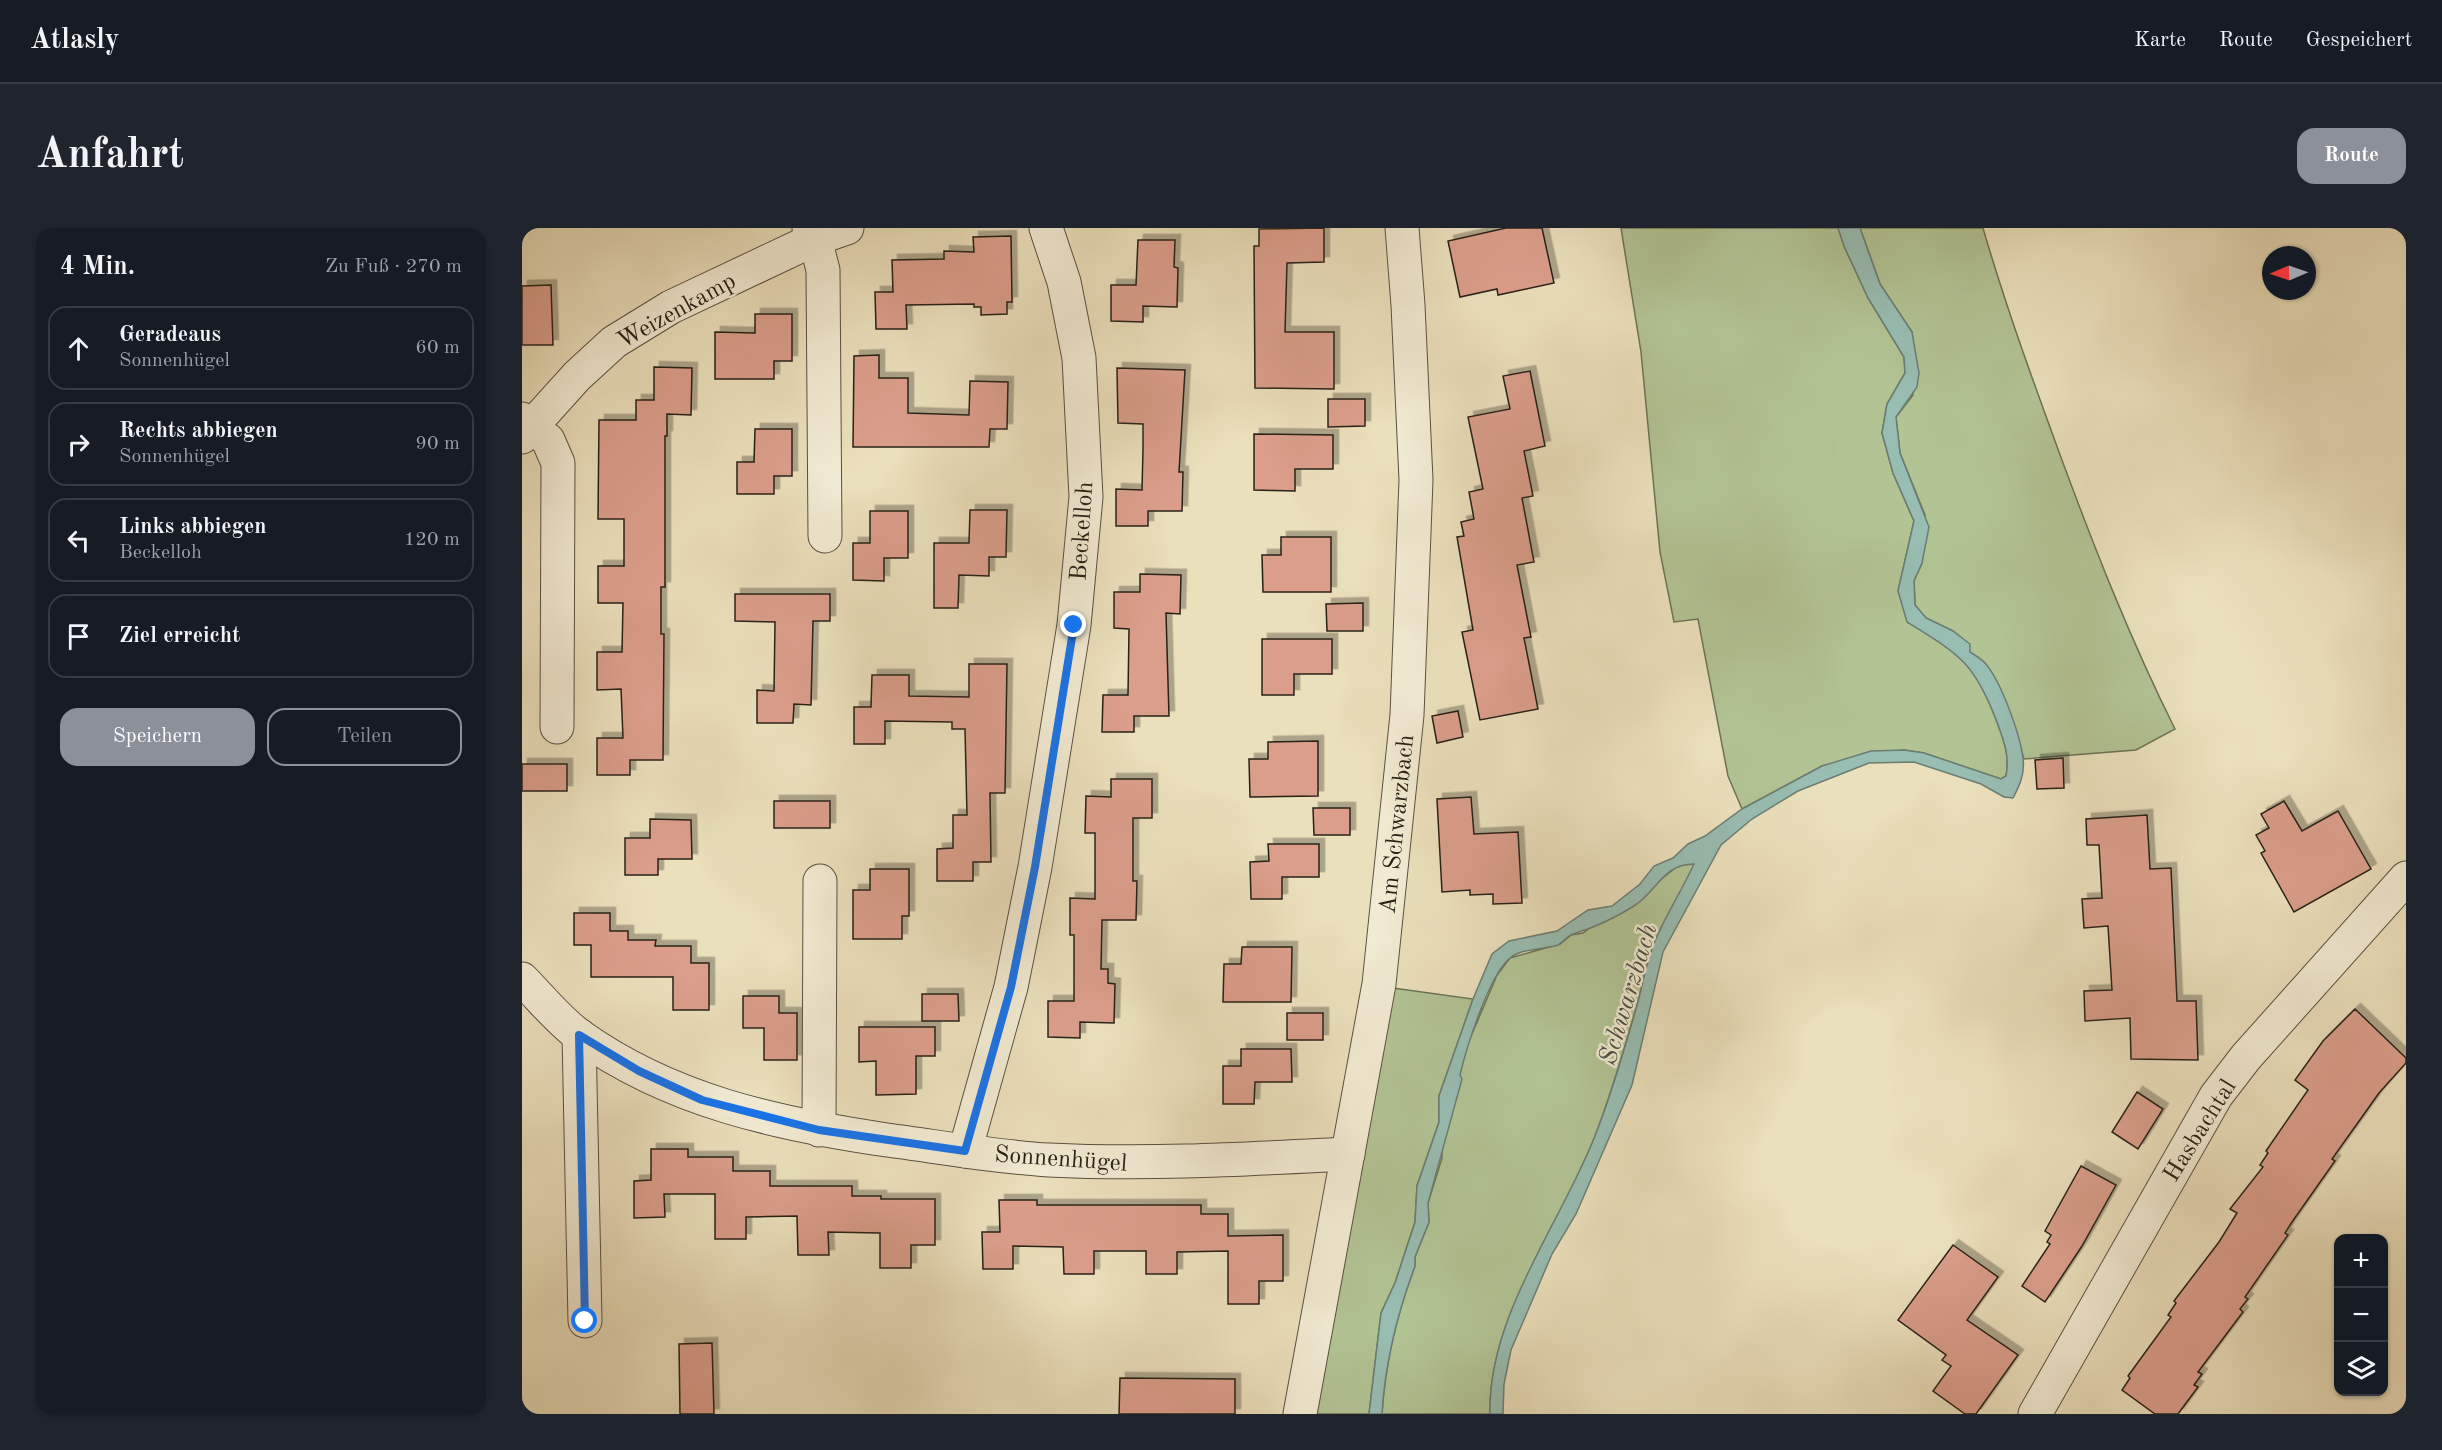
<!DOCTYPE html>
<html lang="de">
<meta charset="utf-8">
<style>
:root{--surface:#171b24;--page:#20242c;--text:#f1f3f6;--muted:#9ea1a6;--line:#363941;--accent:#8c9099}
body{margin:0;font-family:"Old Standard TT",serif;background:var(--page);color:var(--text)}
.controls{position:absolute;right:18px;bottom:18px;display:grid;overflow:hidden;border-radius:12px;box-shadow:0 2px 4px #0004}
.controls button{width:54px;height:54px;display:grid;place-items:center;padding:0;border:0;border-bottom:2px solid var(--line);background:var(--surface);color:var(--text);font:30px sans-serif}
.compass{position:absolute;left:1740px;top:18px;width:54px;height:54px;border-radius:50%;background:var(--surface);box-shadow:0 2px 4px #0004;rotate:268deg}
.stop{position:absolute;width:18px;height:18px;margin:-14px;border:4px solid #1a73e8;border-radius:50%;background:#fff}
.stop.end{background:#1a73e8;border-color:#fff;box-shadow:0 2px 6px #0008}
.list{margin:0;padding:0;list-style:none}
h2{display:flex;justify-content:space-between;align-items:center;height:78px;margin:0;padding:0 24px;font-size:26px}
h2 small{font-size:20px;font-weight:400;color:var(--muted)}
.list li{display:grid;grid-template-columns:39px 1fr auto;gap:18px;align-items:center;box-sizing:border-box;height:84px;margin:0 12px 12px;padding:0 12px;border:2px solid var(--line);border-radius:18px}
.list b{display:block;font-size:22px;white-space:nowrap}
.list p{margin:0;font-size:20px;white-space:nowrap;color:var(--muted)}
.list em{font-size:20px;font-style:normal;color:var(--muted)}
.actions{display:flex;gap:12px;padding:18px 24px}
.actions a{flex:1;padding:14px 0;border:2px solid var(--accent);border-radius:18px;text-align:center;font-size:21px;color:var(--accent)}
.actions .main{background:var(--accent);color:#fff}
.icon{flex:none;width:33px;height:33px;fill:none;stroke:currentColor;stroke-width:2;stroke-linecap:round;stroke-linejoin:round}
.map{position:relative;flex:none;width:1884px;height:1186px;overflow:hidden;border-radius:18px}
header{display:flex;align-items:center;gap:36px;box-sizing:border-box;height:84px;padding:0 30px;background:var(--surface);border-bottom:2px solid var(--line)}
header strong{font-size:28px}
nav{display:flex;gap:33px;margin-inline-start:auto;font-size:21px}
.intro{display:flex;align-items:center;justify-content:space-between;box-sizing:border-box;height:144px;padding:0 36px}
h1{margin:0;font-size:42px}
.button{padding:15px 27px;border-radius:18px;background:var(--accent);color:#fff;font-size:21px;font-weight:700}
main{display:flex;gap:36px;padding:0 36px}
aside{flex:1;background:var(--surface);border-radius:18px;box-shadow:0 2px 4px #0004}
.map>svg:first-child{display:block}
.green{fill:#b2c394;stroke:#6d7256;stroke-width:1.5}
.water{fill:#98bdb2;stroke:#6b7e74;stroke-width:1.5}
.building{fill:#db9e8b;stroke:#282017;stroke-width:1.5;filter:url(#shadow)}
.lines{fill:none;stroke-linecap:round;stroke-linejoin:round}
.minor-casing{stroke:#595040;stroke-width:35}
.minor{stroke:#f2ebd3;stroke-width:33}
.route{stroke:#1a73e8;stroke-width:8}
.labels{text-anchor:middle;stroke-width:5;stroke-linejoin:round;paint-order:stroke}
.street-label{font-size:24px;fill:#282017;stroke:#f2ebd3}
.water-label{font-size:26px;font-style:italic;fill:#4a4f46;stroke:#f2ebd3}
</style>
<header>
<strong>Atlasly</strong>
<nav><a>Karte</a><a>Route</a><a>Gespeichert</a></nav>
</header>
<div class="intro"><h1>Anfahrt</h1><a class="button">Route</a></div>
<main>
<aside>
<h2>4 Min.<small>Zu Fuß · 270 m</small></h2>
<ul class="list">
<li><svg class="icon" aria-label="ahead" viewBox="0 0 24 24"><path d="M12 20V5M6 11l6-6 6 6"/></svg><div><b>Geradeaus</b><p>Sonnenhügel</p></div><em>60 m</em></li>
<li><svg class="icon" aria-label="right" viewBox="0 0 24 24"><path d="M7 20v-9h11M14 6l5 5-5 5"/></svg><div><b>Rechts abbiegen</b><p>Sonnenhügel</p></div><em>90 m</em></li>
<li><svg class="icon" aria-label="left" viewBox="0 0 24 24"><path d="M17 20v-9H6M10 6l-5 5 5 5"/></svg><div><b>Links abbiegen</b><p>Beckelloh</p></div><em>120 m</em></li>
<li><svg class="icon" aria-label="arrive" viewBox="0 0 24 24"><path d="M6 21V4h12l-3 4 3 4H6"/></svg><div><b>Ziel erreicht</b></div></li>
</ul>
<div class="actions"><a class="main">Speichern</a><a>Teilen</a></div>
</aside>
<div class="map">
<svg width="1884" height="1186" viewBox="0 0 1884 1186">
<defs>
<filter id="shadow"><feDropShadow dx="5.5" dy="-5.5" stdDeviation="0" flood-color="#0004"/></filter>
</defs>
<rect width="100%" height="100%" fill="#ebe0bc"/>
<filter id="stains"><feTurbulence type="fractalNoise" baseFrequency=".00333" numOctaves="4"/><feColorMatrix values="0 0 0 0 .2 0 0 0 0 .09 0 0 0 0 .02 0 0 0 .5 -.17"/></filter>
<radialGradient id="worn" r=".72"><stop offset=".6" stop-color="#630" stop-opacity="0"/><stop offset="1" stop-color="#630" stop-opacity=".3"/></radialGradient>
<g class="green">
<path d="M1099,0H1316L1322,18L1346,70L1382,129L1383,145L1365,176L1360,205L1371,245L1392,293L1376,363L1386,394C1439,427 1452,434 1475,494C1482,513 1488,528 1484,548L1479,551L1402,525L1382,522L1300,538L1220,581L1206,548L1176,391L1152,394L1138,324L1119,124Z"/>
<path d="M1338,0H1461C1483,76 1510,150 1537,224C1572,319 1608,411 1653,501L1614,522L1502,531L1483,472L1463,435L1448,424L1431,403L1404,390L1393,377L1392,353L1400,335L1403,287L1378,225L1374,189L1391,167L1390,104L1358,56Z"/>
<path d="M1173,636C1160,662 1145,687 1133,713C1125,732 1121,754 1116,774C1103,819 1090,864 1073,908C1039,998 966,1087 968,1186H860C863,1135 875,1086 893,1038V1029L907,994L906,975L920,930V917L944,820L975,747L988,730L1038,716L1049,707L1061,705L1074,695L1090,690L1157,637Z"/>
<polygon points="871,760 951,771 917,868 917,894 895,958 893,994 873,1055 859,1085 847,1186 792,1186"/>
</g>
<path class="water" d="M1316,0H1338L1358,56L1390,104L1397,145L1395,159L1374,189L1378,225L1407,299L1400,335L1392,353L1393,377L1404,390L1431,403L1448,416V424C1453,427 1459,431 1463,435C1479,453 1498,506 1501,530C1503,545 1498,557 1491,570L1482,569L1459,556L1392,534L1347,535L1276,563L1230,591L1199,617L1141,724L1110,857L1054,986L1030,1026L989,1122L982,1156L981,1186H968C966,1087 1038,997 1073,908C1090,865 1103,820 1116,774C1121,754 1125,732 1133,713C1144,687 1160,662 1172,636C1140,636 1135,664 1112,678C1093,690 1071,700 1051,706C1045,708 1042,714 1036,717C1021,722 1000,720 988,730C967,747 944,821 938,847L940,851L906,975L907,994L893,1029V1038C875,1086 863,1135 860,1186H847L859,1085L873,1055L893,994L895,958L917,894V868L951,771L970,726L987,713L1035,703L1066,682L1090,678L1118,656L1132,638L1151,630L1166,616L1183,608L1220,581L1300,538L1349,523L1382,522L1402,525L1479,551L1484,548C1488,528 1482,513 1475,494C1452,434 1438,427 1385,394L1376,363L1392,293L1371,245L1360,205L1365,176L1383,145L1382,129L1346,70L1322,18Z"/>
<g class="building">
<polygon points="802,0 802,34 765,35 763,104 812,104 812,161 733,160 732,18 737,18 737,1"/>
<polygon points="984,0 1020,0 1032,55 976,67 975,61 938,69 926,13"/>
<polygon points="489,8 490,74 485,74 485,86 459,87 459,79 452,79 452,76 384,77 385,101 354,101 353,64 371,64 370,32 422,31 422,23 452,24 451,9"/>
<polygon points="616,12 653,12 652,39 656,40 655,79 621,78 621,94 589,93 589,57 614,57"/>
<polygon points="29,57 31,117 0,117 0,58"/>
<polygon points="233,86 270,86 270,133 252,133 252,151 193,151 193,104 233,105"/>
<polygon points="357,127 357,150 386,150 386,185 447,187 448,153 486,154 485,201 468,201 467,219 331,219 332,128"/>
<polygon points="132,139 170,140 169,187 145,186 145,208 143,208 143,359 139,359 139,406 142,406 141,532 108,532 108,547 75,547 75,510 101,510 99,461 75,462 75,424 100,424 101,375 76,375 76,338 102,338 102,291 76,291 77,192 114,192 114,172 132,172"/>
<polygon points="595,140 663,142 657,244 661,244 660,283 626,283 626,298 594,298 594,261 620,262 621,221 621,196 596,195"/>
<polygon points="1008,143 1023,218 1002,223 1011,268 1000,270 1012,334 995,337 1009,409 1002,410 1016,481 958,492 940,404 951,402 935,309 942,308 939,294 952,291 947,264 961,261 946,189 988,181 981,148"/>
<polygon points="806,171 843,171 843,198 806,199"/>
<polygon points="233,201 270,201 270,248 252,248 252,266 215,266 215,234 232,234"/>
<polygon points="732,206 811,207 811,241 773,241 773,263 732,262"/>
<polygon points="448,282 485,282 484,329 467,329 467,348 437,347 436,380 412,380 412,315 447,315"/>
<polygon points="348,283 386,283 386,330 362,330 362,353 331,352 331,315 348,315"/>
<polygon points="759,309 809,309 809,364 741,364 740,327 759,327"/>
<polygon points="618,346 659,347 658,386 644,385 647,488 612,488 612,504 580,504 581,467 606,467 607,401 592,400 592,364 618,364"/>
<polygon points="213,366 308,366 308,393 291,393 289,477 272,476 271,495 235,495 235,462 252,463 253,394 213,393"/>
<polygon points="841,375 841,403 805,403 804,376"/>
<polygon points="740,411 810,411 810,446 772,446 772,467 740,467"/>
<polygon points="447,436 485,436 483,565 468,565 469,634 451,634 451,653 415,653 415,621 431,620 431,587 445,587 443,501 430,501 430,494 363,493 363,516 332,516 332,479 349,479 350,447 387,447 387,468 447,469"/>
<polygon points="936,483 941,509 915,515 910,488"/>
<polygon points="796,513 796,568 728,569 727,531 746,531 746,514"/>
<polygon points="1541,530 1542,560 1515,561 1513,532"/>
<rect x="0" y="536" width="45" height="27"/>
<polygon points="589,551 630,551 630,590 611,590 611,653 615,653 614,692 580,692 579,741 586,741 586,755 593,756 592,795 558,794 558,810 526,809 526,773 552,773 552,707 548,707 548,670 573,671 573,605 563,605 564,568 589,569"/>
<polygon points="949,569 952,606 996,604 1000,675 971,676 971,666 948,667 948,662 920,664 915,571"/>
<rect x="252" y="573" width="56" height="27"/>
<polygon points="1762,573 1780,603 1816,583 1849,641 1772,684 1739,625 1743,623 1734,607 1747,600 1739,586"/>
<polygon points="791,580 828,580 828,607 792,607"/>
<polygon points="1625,587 1628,641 1649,640 1655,773 1674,773 1676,832 1609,831 1608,790 1563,793 1562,763 1590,762 1586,698 1562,700 1560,671 1580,670 1577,617 1565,617 1564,591"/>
<polygon points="128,591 169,592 170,631 136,631 136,647 103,647 103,610 128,610"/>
<polygon points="746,616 797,616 797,649 760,649 760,671 729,671 728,634 747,633"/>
<polygon points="348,641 387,641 387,688 380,688 380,711 331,711 331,662 348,662"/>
<polygon points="52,685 88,685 88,703 106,703 106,712 134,712 133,718 169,718 169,735 187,735 187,782 151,782 151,749 69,749 69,717 52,717"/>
<polygon points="720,719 770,719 769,774 701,774 702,736 719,736"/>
<polygon points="400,766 436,766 437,793 400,793"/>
<polygon points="221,768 257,768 257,785 275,785 275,832 242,832 242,800 221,800"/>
<polygon points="1833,781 1884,830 1884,835 1857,865 1810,931 1813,933 1770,994 1763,1005 1766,1007 1723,1069 1726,1071 1718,1081 1721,1084 1676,1144 1680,1146 1672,1157 1676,1159 1656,1186 1633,1186 1600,1162 1608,1150 1606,1148 1649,1089 1646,1087 1654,1075 1652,1073 1697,1014 1715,985 1708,981 1741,939 1738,937 1746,925 1744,923 1786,862 1773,852 1801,813"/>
<rect x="765" y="785" width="36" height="27"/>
<polygon points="337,799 413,799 413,828 394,828 394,866 354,867 354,833 337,834"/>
<polygon points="719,821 769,821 770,854 733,854 732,876 701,876 701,838 719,838"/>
<polygon points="1615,864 1641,881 1616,921 1590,904"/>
<polygon points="129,921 166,921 166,929 211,929 211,943 248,943 248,958 330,958 330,968 359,968 359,971 413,971 413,1017 389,1017 389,1040 358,1040 358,1005 306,1004 307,1027 276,1027 275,988 224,989 224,1011 193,1011 193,966 142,966 143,989 112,990 112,953 129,952"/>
<polygon points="1559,938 1594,957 1560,1018 1523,1074 1500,1058 1528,1016 1525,1014 1529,1007 1523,1003"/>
<polygon points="477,972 515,972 515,977 679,977 679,986 706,986 706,1008 761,1007 761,1053 737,1053 737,1076 706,1076 706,1023 655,1024 655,1046 624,1046 624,1023 572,1023 572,1046 542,1046 541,1019 491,1018 491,1041 461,1041 460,1004 478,1004"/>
<polygon points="1431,1017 1476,1049 1445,1092 1496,1127 1454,1186 1443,1186 1411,1163 1429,1138 1420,1132 1424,1127 1376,1092"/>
<polygon points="190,1115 192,1186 158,1186 157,1116"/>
<polygon points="598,1150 713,1151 713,1186 597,1186"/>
</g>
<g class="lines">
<defs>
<g id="minor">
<polyline points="287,0 293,11 301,42 303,308"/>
<polyline points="0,191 26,212 36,235 35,499"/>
<polyline points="0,209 55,148 92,114 149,79 293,11 325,0"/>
<path d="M0,751C18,769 37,793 58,808C149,873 256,896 365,912C418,919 473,929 527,932C627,937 726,931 826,926"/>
<polyline points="57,807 63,1093"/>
<polyline points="297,902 298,653"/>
<polyline points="443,923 489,759 513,639 552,397 564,269 557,130 542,54 524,0"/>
<polyline points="778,1186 857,756 885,487 894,252 886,77 880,0"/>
<polyline points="1513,1186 1694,868 1724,829 1884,650"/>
</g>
</defs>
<use href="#minor" class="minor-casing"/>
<use href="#minor" class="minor"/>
</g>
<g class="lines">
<polyline class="route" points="63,1093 57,807 117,843 180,872 297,902 443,923 489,759 513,639 552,397"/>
</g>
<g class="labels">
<g class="street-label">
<text transform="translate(154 82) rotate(-29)" y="8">Weizenkamp</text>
<text transform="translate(559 303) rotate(-86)" y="8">Beckelloh</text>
<text transform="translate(874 596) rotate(-84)" y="8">Am Schwarzbach</text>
<text transform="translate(1677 902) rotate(-58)" y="8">Hasbachtal</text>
<text transform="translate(539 930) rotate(4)" y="8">Sonnenhügel</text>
</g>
<g class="water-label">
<text transform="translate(1105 766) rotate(-73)" y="9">Schwarzbach</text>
</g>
</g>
<rect width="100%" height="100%" filter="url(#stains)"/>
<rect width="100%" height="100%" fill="url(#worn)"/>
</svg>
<div class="controls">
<button>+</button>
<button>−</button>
<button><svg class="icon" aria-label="layers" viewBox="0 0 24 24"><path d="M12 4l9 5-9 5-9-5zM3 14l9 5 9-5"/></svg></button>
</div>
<svg class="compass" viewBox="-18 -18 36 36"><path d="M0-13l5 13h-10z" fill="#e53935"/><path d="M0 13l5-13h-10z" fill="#9ea1a6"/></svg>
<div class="stop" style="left:63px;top:1093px"></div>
<div class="stop end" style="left:552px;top:397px"></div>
</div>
</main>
